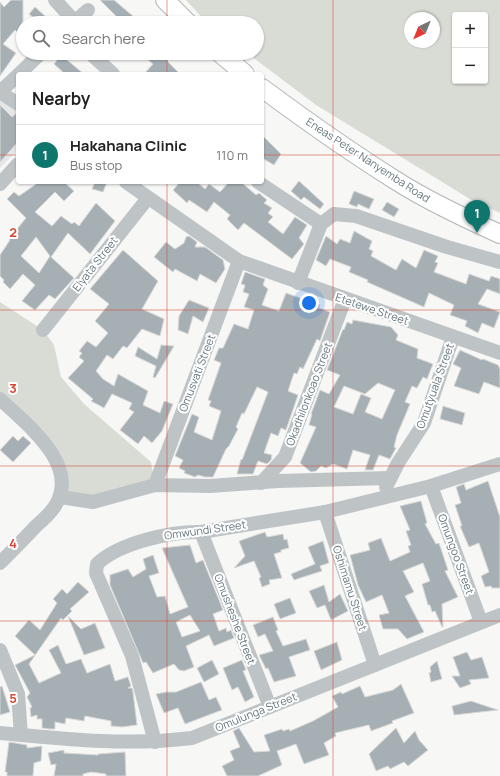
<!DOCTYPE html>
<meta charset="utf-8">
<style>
:root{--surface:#fff;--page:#f2f2f2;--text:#222;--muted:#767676;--line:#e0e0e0;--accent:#0f766e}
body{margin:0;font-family:Manrope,sans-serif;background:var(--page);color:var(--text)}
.controls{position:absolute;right:12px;top:12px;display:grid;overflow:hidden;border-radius:4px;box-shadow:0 1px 3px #0004}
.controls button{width:36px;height:36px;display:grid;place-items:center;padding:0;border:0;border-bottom:1px solid var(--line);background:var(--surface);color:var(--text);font:20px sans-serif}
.compass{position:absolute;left:404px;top:12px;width:36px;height:36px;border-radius:50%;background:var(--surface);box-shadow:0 1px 3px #0004;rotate:223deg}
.you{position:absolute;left:309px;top:303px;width:14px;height:14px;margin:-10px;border:3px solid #fff;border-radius:50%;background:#1a73e8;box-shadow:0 0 0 6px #1a73e833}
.badge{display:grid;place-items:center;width:26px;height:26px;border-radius:50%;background:var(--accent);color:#fff;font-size:13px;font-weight:700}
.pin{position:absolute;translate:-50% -33px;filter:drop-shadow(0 1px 2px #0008)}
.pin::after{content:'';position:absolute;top:21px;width:14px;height:12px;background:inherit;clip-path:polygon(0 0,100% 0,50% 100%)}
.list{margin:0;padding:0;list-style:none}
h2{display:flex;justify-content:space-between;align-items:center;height:52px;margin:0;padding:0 16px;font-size:17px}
h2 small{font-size:13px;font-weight:400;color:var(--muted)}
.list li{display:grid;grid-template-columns:26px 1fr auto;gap:12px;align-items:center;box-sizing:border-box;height:60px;padding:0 16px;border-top:1px solid var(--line)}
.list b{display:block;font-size:15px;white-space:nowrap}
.list p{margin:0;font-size:13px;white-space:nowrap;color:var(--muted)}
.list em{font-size:13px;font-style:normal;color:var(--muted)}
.icon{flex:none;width:22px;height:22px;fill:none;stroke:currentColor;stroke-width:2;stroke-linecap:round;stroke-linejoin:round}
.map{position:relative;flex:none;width:500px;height:776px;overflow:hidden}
.search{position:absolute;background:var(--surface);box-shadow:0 1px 3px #0004;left:16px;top:16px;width:248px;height:44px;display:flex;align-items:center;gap:10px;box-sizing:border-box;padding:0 14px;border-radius:22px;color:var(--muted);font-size:15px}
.panel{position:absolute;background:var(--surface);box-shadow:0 1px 3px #0004;left:16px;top:72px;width:248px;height:112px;border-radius:4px}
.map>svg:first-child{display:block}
.built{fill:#e5e7e6}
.green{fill:#d8dcd4;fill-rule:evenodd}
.building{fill:#a6b0b4;stroke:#d9d9d7;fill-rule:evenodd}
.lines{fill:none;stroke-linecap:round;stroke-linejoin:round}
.major-casing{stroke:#b2b8bb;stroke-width:20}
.minor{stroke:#bec4c6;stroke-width:14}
.major{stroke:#fff;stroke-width:18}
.grid{fill:none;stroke:#d94633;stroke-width:1;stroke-opacity:0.55}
.labels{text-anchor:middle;stroke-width:4;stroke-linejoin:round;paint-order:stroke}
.street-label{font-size:11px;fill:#64767e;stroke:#fff}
.grid-label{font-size:13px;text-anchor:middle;font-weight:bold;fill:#d94633;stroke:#fff;stroke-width:4;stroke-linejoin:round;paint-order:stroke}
</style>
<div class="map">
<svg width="500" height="776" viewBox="0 0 500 776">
<rect width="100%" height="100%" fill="#f7f7f5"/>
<polygon class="built" points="0,97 18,108 18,150 0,168"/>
<g class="green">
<path d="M186,0H500V213L470,199L316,105L247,53H257V23H207ZM455,15H485V81H455ZM410,18H434V42H410Z"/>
<polygon points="0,302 43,330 54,345 61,377 84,404 151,462 155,485 124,494 60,497 58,463 0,399"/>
</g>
<g class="building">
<polygon points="11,0 23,0 23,37 15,30 3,44 16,53 0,76 0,2 4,7"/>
<polygon points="100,0 114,0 141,23 111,23 117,17"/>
<polygon points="35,7 46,17 40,23 29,14"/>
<polygon points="154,53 174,53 167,61 180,74 144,74 153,64 148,60"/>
<polygon points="61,55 84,74 65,74 54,64"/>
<polygon points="0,105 12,117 18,112 18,142 0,162"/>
<polygon points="262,135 281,154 274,165 262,158"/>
<polygon points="299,181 324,204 320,209 304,197 301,200 291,191"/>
<path d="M39,182H64L74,191L64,201L55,192L35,212L52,226L61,216L72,224L74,222L79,226L96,203L115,221L90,254L68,233L51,257L74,278L55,299L49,295L35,310L22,301L35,285L23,274L10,289L3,282L4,280L0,276V255L10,240L9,239L26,218L7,199L14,192L19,196ZM36,237L50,256L39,273L21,256Z"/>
<polygon points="95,182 107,182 103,192 92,189"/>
<polygon points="180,182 197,182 205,189 209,184 220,192 229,182 241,182 256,195 259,193 267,200 264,203 272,208 268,213 273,217 268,222 283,234 295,217 307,225 299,238 304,244 292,259 244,223 238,230 227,219 230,215 214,202 207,212 189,200 187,203 173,190"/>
<polygon points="354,191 374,199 369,209 358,204 357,207 349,204"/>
<polygon points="387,202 399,209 394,217 382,210"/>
<polygon points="354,231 372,241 369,249 373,251 371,256 396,270 402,259 416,268 424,250 438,256 435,262 438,263 434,272 466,284 469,274 489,281 491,276 500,279 500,294 487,289 478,304 500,312 494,328 482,323 478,333 465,326 467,321 450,315 454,305 429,293 424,307 367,282 368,280 349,272 351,267 330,259 326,266 316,260 326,236 337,244 340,239 350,243"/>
<polygon points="189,236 197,242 195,247 205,247 223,260 225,269 216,283 200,274 197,281 175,269 173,272 154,257 166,242 175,249 184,243 186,237"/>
<polygon points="123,250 158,281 142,309 164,319 160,336 142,329 127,348 123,346 113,359 107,355 96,371 103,379 114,386 118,374 148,391 143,405 160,413 164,401 173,404 162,431 152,443 144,436 138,444 120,430 134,412 129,409 132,403 112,394 104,408 91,401 93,399 68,378 84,361 79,357 82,353 79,351 87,341 96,347 108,333 95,321 109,304 90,289"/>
<polygon points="245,272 265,279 263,285 268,289 262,305 279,311 286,293 320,305 319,308 330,312 320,341 317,339 303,369 300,367 297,374 294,373 288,391 298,395 286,430 281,428 278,436 271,433 264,453 272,455 271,460 267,464 258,461 253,474 237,474 241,459 242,460 268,392 257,387 244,414 242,413 236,427 238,429 229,446 226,449 213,477 205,477 198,475 195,477 184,473 185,471 179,468 183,460 175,456 192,414 199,417 194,432 212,440 221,411 209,406 211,401 208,400 221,363 214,360 219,348 223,348 234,324 248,329 254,310 244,307 249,294 243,292 245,285 241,284"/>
<polygon points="189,300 209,308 203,322 193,316 188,334 178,330 179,316"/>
<path d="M353,320L391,327L398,335L396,340L418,349L417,358L433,364L427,379L423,377L417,388L412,386L405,402L410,404L397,435L394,447L396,448L390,459L379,455L373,470H365L370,455L353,450L347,469L333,464L326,468L321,466L316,471L311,472L300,463L316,427L309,425L312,414H311L320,390L329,394L340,375L327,370L343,329L344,330L347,322L352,324ZM378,383L395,390L382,419L365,412L371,398L361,394L353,414L334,407L344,386L365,394Z"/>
<polygon points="161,345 174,346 155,378 153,377 156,366 135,356 138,347 157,359"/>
<polygon points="460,350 482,360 483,359 498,365 500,369 500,388 484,382 479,394 454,386 461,368 453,364"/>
<polygon points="443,406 465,413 462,425 440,419"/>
<polygon points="13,436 18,441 23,436 31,443 13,462 0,450"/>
<polygon points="488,481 500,517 500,588 492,588 491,586 485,587 481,576 489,572 479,543 469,547 460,526 462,526 455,505 461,503 456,487 464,484 466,490"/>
<polygon points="421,501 427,523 425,524 436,544 439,543 448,570 445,571 458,597 442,604 443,627 442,627 435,611 432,612 430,605 428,605 422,584 430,581 423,563 403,571 414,592 405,596 424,632 407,639 398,629 383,629 379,615 389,613 382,595 366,602 358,585 350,555 370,550 368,543 381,538 390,561 410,552 408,546 411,545 406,531 410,530 400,506"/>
<polygon points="265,532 267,537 283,534 284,540 287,539 289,548 281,550 281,552 274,554 282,578 269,580 270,584 262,587 259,578 261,577 254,561 234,568 245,556 239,541"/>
<polygon points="323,541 329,563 320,566 322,571 294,580 291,574 315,564 308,547"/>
<path d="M190,545L196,563L203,560L223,610L213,614L219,631L226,628L227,632L231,630L234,638L214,646L209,635L186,646L194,667L184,671L179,670L174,664L153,673L146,662L143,663L110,585V575L128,569L133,577L146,569L143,559L153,555L159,573L149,576L157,597L165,596L170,614L188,607L162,548ZM190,615L200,631L182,637L176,622Z"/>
<polygon points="78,582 89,592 70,609 72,611 63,620 61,618 29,664 39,683 61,673 49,650 58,645 66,664 81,659 87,673 110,664 115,681 128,677 131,686 128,688 132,688 133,692 137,725 122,727 111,726 111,721 85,716 84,721 66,718 65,724 55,722 55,729 49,729 42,728 42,719 37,719 37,715 31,717 30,708 32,707 27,697 30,693 15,665 35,655 15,636 29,620 40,630 57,603 53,599 62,589 67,594"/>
<polygon points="324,585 329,602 340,594 348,611 331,620 325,605 317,608 309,591"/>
<polygon points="290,598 296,613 280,619 274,604"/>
<polygon points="68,616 81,629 95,623 105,648 84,655"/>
<polygon points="273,617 278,630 276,631 283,646 306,639 310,650 289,657 296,676 274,682 268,668 266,669 259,655 273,651 265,634 258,637 253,625"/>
<polygon points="337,642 342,660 321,670 314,651"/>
<polygon points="467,652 471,660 482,657 489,678 469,680 471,684 460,688 452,676 460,676 453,657"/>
<polygon points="212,660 219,674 204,682 197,668"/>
<polygon points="242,660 246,670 243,671 254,697 245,702 238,687 232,690 223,668"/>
<polygon points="437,661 442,679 431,682 429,673 431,672 430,667"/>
<polygon points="201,682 209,700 216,697 222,710 185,724 178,708 164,713 156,694 166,692 176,692"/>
<polygon points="401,684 414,713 392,721 393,723 371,731 369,725 335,733 336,736 324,743 329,755 304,764 296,744 277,751 282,765 258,776 227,776 222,766 234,760 230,751 240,747 233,731 239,728 254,752 270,751 264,735 282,729 283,731 289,729 290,731 313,721 338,707 332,696 341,692 342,694 360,686 365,697 393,690"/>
<polygon points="2,686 10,712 0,715 0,687"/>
<polygon points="471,701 498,710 454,715 452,706"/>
<polygon points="396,728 404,743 415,731 419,740 428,750 408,766 404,762 390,769 388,766 376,771 369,754"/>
<polygon points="9,742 27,745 27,748 42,746 41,761 34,763 33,776 7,776 7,772 5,772"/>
<polygon points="64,750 64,753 98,755 98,754 125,752 126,776 106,776 106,774 91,772 83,774 83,776 54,776 56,764 51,765 48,753"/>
</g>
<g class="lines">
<defs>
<g id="major">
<polyline points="165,0 188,23"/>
<polyline points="220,53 245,74"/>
<path d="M262,88C305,120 349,151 395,180C428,201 464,218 500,234"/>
</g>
</defs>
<use href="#major" class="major-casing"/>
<g class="minor">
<polyline points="55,0 75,22"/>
<polyline points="73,23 88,10"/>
<polyline points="90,53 113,74"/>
<polyline points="19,74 41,53"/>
<polyline points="0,92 18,75"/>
<polyline points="0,92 18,104"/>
<polyline points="126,182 239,261 500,353"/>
<polyline points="258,182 321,224"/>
<polyline points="0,184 18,164"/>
<polyline points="298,283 321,224 334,214 356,216 447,247 500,262"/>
<polyline points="43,330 148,198"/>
<path d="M0,399C27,425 81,465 55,506C50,514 43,520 36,526C24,539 12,551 0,563"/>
<polyline points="261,483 285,457 345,299"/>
<polyline points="155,485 239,261"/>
<polyline points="431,486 481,622"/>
<polyline points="386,487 398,463 424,423 453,337"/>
<polyline points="60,497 93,502 155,485 210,486 278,481 389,478"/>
<polyline points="325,512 375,665"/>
<polyline points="201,532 270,707"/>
<polyline points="0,650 18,694 21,735"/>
<path d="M0,733C64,739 127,746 192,738L500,615"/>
<path d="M155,742L132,656L96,573L97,564C119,543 171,531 201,532L325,512L431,486L500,464"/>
</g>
<use href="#major" class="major"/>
</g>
<path class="grid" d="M167,0V23M333,0V776M167,53V74M0,155H18M262,155H500M167,182V776M0,310H500M0,466H500M0,621H500"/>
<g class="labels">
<g class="street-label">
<text transform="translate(368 160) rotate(33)" y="4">Eneas Peter Nanyemba Road</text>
<text transform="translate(95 264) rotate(-52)" y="4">Elyata Street</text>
<text transform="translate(372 309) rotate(19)" y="4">Etetewe Street</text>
<text transform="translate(197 373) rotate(-69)" y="4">Omusvati Street</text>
<text transform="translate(435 386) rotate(-70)" y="4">Omutyuala Street</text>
<text transform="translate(309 394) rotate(-69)" y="4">Okadhilonkoao Street</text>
<text transform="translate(205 530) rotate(-8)" y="4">Omwundi Street</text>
<text transform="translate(456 554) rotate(70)" y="4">Omungoo Street</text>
<text transform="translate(350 588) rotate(72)" y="4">Oshimamu Street</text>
<text transform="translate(235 619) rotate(69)" y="4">Omusheshe Street</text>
<text transform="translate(256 712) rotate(-22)" y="4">Omulunga Street</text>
</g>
</g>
<g class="grid-label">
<text x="13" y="237">2</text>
<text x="13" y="393">3</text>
<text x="13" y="548">4</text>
<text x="13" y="703">5</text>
</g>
</svg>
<div class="controls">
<button>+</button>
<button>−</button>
</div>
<svg class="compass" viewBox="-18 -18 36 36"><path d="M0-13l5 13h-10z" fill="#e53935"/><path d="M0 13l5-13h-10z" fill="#767676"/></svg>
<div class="you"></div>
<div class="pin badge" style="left:477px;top:233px">1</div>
<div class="search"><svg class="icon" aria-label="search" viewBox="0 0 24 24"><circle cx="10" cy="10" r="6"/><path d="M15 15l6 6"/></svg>Search here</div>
<section class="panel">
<h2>Nearby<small></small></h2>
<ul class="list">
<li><span class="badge">1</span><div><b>Hakahana Clinic</b><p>Bus stop</p></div><em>110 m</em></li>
</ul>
</section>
</div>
